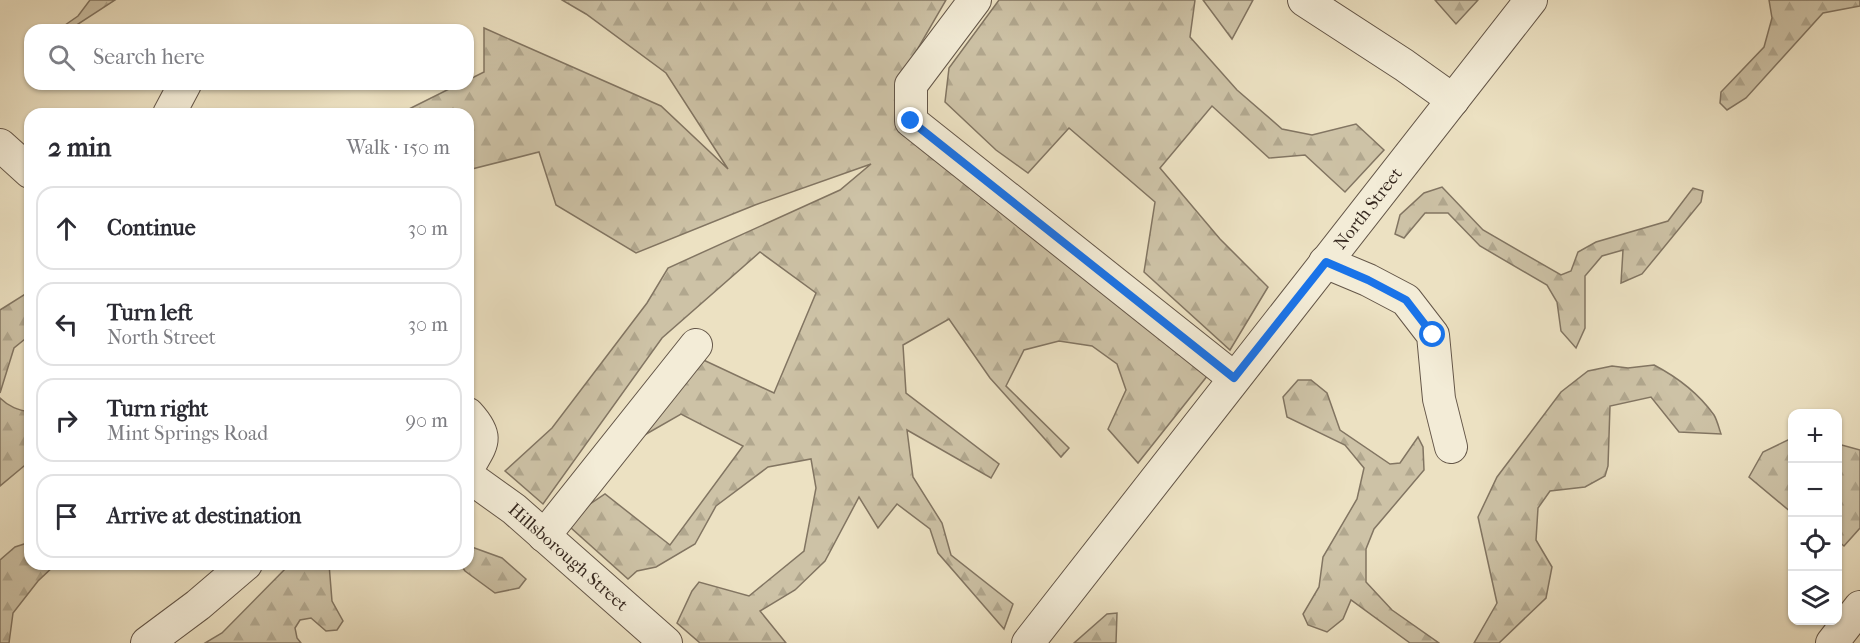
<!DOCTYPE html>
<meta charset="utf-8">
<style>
:root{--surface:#fff;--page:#f2f2f3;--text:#2b2b33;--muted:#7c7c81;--line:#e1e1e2}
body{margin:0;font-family:"IM FELL French Canon",serif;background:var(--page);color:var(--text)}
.controls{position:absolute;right:18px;bottom:18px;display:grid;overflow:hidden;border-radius:12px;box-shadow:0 2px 4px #0004}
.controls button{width:54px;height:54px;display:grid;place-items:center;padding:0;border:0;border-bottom:2px solid var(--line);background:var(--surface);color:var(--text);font:30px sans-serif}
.stop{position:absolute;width:18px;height:18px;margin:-14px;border:4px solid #1a73e8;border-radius:50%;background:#fff}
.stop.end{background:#1a73e8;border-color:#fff;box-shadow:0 2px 6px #0008}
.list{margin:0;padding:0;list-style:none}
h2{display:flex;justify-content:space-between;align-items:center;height:78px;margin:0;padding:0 24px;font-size:26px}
h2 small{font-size:20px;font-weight:400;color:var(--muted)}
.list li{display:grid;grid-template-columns:39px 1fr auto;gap:18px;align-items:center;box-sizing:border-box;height:84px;margin:0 12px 12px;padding:0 12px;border:2px solid var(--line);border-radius:18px}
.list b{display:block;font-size:22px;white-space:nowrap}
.list p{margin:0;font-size:20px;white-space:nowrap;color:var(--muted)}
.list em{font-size:20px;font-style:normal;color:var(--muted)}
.icon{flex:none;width:33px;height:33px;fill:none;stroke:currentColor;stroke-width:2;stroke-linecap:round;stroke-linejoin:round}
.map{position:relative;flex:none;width:1860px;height:643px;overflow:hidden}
.search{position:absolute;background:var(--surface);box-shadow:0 2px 4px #0004;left:24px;top:24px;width:450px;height:66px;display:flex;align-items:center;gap:15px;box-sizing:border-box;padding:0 21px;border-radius:18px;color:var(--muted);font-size:22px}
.panel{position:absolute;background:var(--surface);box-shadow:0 2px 4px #0004;left:24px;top:108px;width:450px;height:462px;border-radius:18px}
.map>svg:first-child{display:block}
.forest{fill:url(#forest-firs);stroke:#827562;stroke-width:1.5}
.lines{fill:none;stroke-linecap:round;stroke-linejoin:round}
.minor-casing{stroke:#645648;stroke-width:34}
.minor{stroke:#f3ecd7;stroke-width:32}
.route{stroke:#1a73e8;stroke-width:8}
.labels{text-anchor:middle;stroke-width:6;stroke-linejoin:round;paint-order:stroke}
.street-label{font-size:18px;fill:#36281f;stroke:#f3ecd7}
</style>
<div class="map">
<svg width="1860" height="643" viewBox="0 0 1860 643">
<defs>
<pattern id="forest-firs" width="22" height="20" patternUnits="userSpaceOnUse" patternTransform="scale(1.5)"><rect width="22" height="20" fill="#cdc2a6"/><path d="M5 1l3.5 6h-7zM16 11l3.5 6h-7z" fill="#b1a78e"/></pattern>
</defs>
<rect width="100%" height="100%" fill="#ece1c2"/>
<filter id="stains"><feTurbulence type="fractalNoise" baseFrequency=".00333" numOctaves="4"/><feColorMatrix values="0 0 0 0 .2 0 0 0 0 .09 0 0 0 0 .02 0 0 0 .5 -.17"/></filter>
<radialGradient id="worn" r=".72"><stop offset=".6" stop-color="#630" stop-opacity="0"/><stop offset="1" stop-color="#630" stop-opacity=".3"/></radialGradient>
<g class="forest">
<polygon points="90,0 115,0 69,30 58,30 78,16"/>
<polygon points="562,0 946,0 899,81 898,104 1208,375 1138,463 1108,429 1126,390 1117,364 1092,346 1059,341 1024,350 1006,386 1069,448 1061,457 990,378 949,319 903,345 906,393 999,464 991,478 907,430 913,477 942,523 951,555 1013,604 1004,629 938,553 930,529 897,504 878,528 859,497 825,561 795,590 760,611 786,643 700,643 677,623 692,591 699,582 749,596 804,551 816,488 811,459 768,467 716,506 695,544 656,567 637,571 628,579 570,527 575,514 605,494 670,545 743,446 681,414 641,437 695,356 774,393 816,293 760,252 662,338 543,504 505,471 552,428 647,303 668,268 840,190 871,164 755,205 636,253 556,205 539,152 468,170 468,114 399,114 459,84 468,84 468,80 484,72 484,28 661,106 728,169 666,73 586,14"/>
<polygon points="999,0 1195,0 1190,37 1237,90 1282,129 1312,135 1356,124 1384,150 1345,192 1305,155 1269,158 1212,106 1160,168 1220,239 1268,287 1230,350 1144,272 1155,202 1069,128 1028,173 996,150 945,102 949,68"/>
<polygon points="1203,0 1253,0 1232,39"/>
<polygon points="1435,0 1478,0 1456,24"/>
<polygon points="1769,0 1860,0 1860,6 1823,13 1746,98 1727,110 1720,103 1721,92 1764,47 1772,18"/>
<polygon points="1442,187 1483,230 1561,275 1571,271 1578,252 1596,242 1668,221 1693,188 1703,191 1701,202 1642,274 1621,283 1623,250 1602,256 1585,276 1585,328 1576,348 1561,331 1557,302 1547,285 1480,246 1448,213 1425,213 1404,238 1395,234 1400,215 1424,193"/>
<polygon points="30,291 30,335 14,348 0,393 0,310"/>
<path d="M1654,365C1677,377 1699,394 1714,415C1717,420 1719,428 1721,434L1679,432L1651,397L1610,406L1608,466L1605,476L1585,487L1550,491L1538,508L1536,540L1552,567L1546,598L1499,643H1474L1497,603L1478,517L1497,477L1561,392L1588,371L1612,366L1628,368Z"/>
<polygon points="1298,380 1311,380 1327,393 1340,430 1390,464 1400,463 1418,437 1423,447 1424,470 1374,529 1366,549 1366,582 1392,610 1439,643 1410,643 1351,600 1343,619 1327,632 1308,625 1303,614 1319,587 1323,557 1357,499 1364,468 1345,445 1287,417 1283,397"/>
<path d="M0,398C9,407 18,410 30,412V461L0,486Z"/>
<polygon points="1792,438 1792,513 1749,477 1763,452"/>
<polygon points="1838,444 1860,450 1860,528 1844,546 1838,541"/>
<polygon points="30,542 30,564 56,564 38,581 13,613 9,643 0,643 0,560 15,547"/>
<polygon points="469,546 502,558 526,579 519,588 495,593 465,571 460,564 468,564"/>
<polygon points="290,564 329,564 332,601 343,621 337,630 326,631 311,618 300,620 295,628 297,638 301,643 205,643 222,633"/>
<polygon points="1117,613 1116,643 1074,643 1107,614"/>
</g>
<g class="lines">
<defs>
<g id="minor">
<polyline points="975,0 911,85 911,121 1234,378"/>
<polyline points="1304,0 1404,65 1453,100"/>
<polyline points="169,114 185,84"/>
<polyline points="0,145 30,172"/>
<polyline points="1325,262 1368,280 1406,300 1433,335 1439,399 1451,447"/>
<path d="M468,414C490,438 482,443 468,468"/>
<path id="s1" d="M468,476L514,509L666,643"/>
<polyline points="544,536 696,345"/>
<polyline points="147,643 198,605 246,564"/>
<path id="s2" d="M1028,643L1531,0"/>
<polyline points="1832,643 1860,607"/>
</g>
</defs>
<use href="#minor" class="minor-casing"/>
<use href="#minor" class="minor"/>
</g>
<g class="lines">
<polyline class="route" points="911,121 1234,378 1326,262 1368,280 1406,300 1433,335"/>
</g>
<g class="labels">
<g class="street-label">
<text dy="6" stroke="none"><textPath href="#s2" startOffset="552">North Street</textPath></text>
<text dy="6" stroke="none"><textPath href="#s1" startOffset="129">Hillsborough Street</textPath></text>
</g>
</g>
<rect width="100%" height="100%" filter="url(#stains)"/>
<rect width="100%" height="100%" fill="url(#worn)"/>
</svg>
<div class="controls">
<button>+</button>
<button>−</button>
<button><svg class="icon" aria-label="locate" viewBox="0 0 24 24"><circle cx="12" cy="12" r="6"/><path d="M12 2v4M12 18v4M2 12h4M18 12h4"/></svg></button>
<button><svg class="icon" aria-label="layers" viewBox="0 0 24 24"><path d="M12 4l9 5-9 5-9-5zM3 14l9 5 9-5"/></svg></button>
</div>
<div class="stop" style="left:1433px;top:335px"></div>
<div class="stop end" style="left:911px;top:121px"></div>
<div class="search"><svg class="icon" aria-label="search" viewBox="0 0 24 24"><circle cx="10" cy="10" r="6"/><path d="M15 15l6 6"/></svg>Search here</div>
<section class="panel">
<h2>2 min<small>Walk · 150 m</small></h2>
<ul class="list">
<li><svg class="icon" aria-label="ahead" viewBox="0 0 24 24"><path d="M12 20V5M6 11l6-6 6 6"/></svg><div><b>Continue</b></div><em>30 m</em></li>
<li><svg class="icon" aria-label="left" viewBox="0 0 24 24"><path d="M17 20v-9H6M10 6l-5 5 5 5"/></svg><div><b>Turn left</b><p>North Street</p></div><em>30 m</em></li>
<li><svg class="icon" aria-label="right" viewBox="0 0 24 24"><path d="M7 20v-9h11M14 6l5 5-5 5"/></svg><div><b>Turn right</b><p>Mint Springs Road</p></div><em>90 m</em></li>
<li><svg class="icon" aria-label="arrive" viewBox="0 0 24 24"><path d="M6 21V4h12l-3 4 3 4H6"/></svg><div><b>Arrive at destination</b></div></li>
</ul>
</section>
</div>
